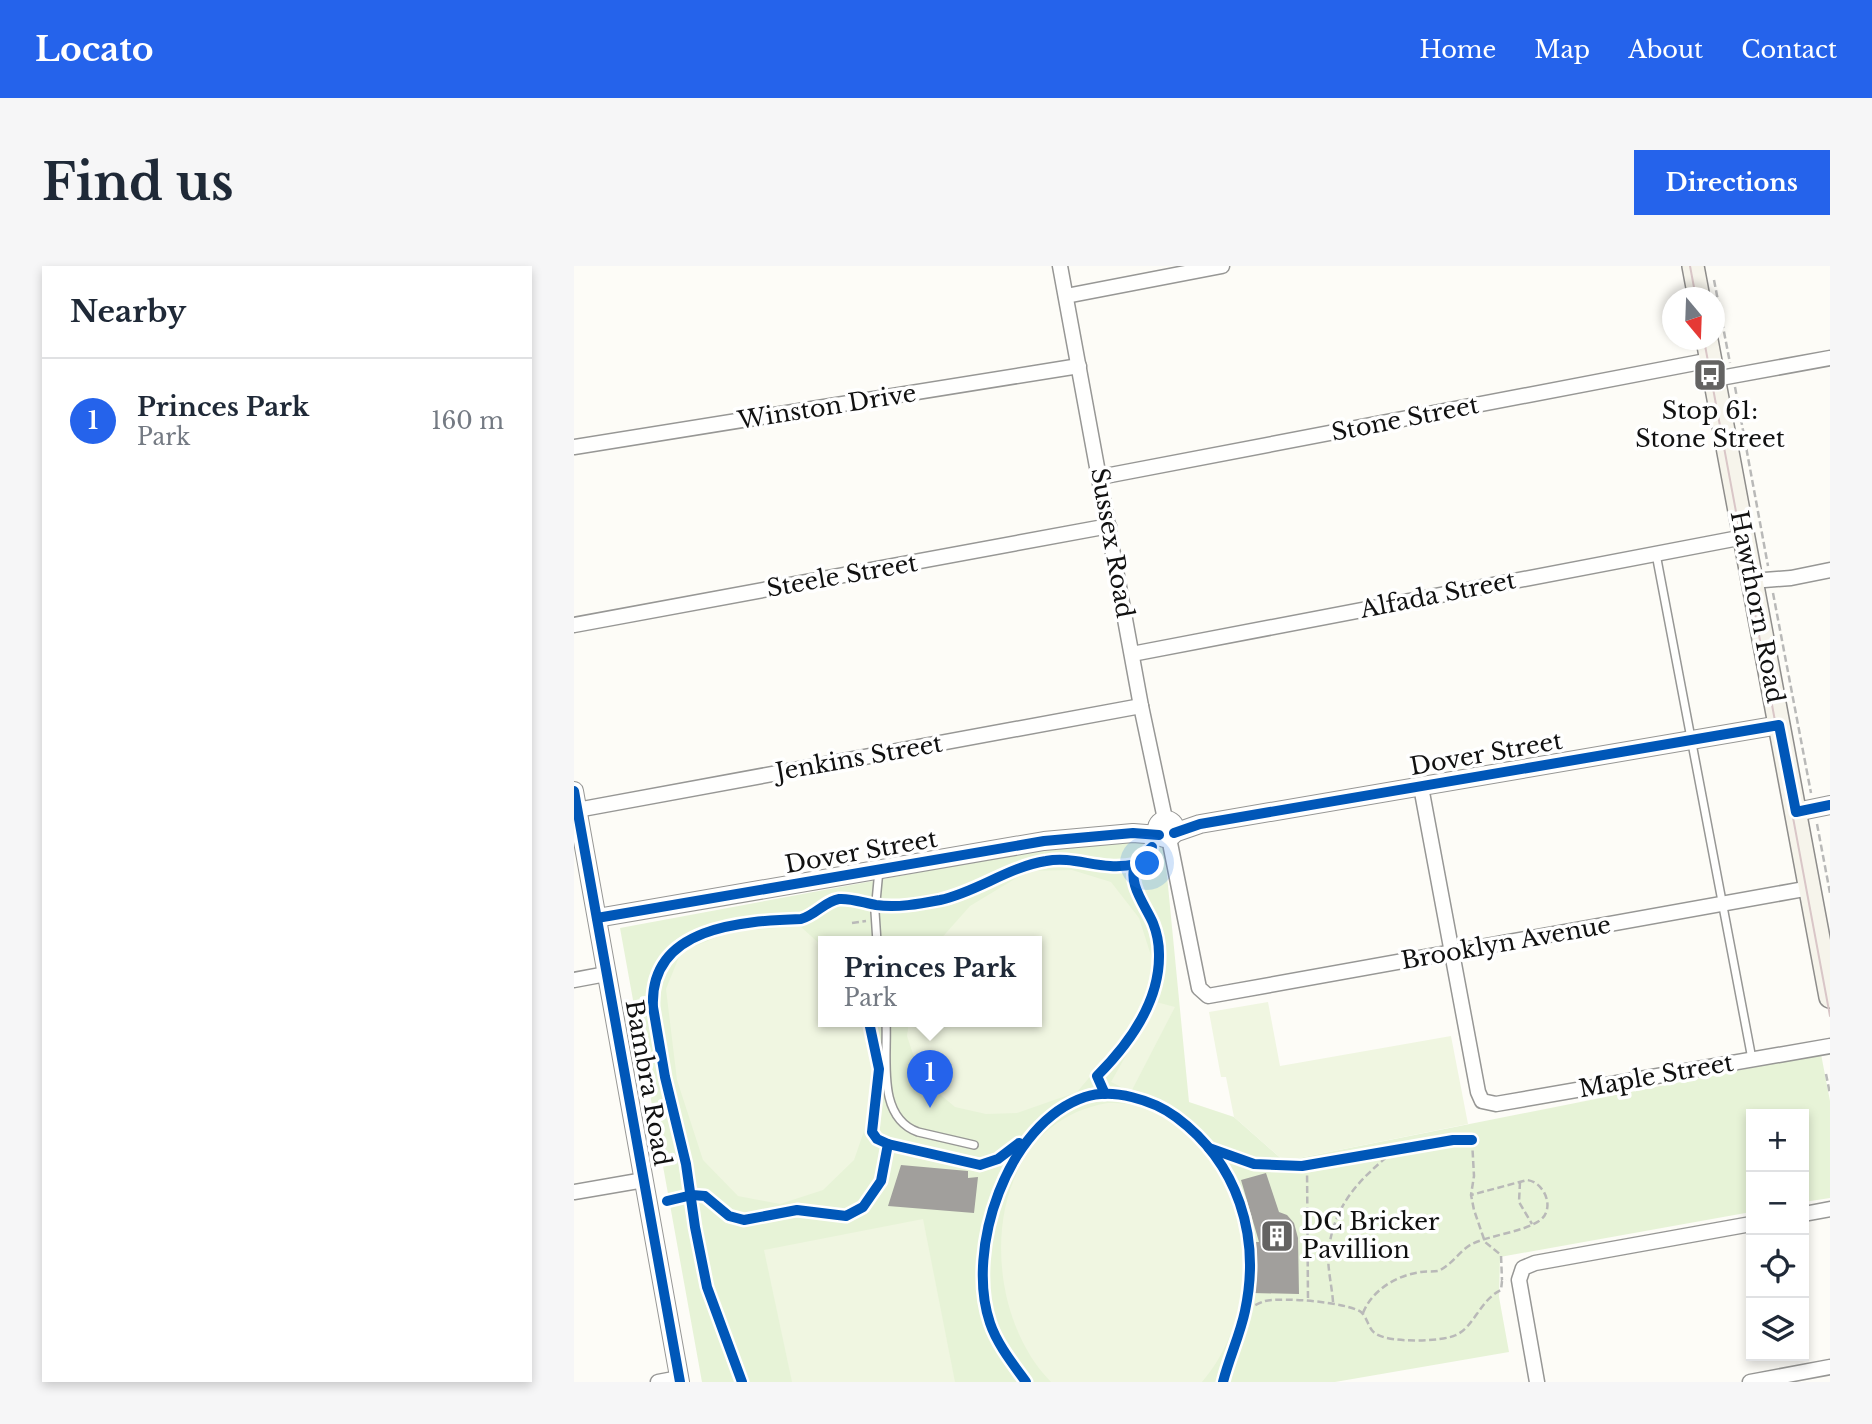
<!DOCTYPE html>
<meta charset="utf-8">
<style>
:root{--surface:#fff;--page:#f6f6f7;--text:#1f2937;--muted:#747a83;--line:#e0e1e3;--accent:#2563eb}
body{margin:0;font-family:"Libre Baskerville",serif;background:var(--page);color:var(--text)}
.controls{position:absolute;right:21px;bottom:21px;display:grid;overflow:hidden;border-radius:0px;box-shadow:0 4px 10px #0003}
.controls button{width:63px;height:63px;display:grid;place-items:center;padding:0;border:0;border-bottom:2px solid var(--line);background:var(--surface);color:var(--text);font:35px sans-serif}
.compass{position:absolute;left:1088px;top:21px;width:63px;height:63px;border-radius:50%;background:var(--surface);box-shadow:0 4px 10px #0003;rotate:161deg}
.you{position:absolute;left:574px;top:598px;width:24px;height:24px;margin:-18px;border:5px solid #fff;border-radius:50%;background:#1a73e8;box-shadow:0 0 0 10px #1a73e833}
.badge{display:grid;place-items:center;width:46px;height:46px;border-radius:50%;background:var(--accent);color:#fff;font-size:23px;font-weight:700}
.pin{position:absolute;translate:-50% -58px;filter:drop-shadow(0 2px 4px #0008)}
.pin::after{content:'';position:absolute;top:37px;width:24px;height:21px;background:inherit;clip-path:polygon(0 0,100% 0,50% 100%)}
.popup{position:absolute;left:244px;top:670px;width:224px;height:91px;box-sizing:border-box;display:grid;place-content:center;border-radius:0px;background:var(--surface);filter:drop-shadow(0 2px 5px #0005);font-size:23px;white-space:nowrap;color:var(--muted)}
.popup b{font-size:26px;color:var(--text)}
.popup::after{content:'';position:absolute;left:50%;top:100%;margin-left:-14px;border:14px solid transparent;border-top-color:var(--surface)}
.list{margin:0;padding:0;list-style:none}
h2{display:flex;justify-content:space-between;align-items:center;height:91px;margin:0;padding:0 28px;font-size:30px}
h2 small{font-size:23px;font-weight:400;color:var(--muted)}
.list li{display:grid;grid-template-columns:46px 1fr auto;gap:21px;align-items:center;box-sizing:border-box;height:126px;padding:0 28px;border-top:2px solid var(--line)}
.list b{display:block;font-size:26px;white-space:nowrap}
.list p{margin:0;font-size:23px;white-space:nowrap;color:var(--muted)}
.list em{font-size:23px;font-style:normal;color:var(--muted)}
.icon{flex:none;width:38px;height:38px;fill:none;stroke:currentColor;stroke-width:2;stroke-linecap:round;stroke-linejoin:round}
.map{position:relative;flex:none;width:1256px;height:1116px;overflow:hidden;border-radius:0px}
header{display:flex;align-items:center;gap:42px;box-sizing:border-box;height:98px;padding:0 35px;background:var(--accent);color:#fff}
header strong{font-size:33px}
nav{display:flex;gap:38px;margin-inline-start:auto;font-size:24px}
.intro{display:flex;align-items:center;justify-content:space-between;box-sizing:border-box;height:168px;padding:0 42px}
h1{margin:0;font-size:49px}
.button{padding:18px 32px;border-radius:0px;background:var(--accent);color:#fff;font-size:24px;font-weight:700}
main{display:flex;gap:42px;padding:0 42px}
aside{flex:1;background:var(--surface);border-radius:0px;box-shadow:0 4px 10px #0003}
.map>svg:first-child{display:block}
.green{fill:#e7f3d7;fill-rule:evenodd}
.pitch{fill:#f0f6e1}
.building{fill:#a19f9c}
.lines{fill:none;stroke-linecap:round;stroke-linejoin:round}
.service-casing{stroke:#979795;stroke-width:10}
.minor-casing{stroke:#979795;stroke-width:17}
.tertiary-casing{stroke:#979795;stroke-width:20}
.secondary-casing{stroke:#8e8d8b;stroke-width:24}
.path{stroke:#b9b9b8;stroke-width:2.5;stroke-dasharray:7 3.5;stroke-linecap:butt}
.service{stroke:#fffffe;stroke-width:7}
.minor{stroke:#fffffe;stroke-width:14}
.tertiary{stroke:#fffffe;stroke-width:18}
.secondary{stroke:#f6f4eb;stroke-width:21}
.tram{stroke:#d9c6c7;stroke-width:2}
.cycleway-casing{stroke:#fff;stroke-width:15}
.cycleway{stroke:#0057b8;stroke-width:10}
.labels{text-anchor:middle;stroke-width:7;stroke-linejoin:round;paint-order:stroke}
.street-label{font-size:24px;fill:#111;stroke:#fff}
.poi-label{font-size:24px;fill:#111;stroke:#fff}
</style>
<header>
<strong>Locato</strong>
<nav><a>Home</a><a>Map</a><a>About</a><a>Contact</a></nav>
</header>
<div class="intro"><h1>Find us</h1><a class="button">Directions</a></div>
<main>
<aside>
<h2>Nearby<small></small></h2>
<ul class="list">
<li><span class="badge">1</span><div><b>Princes Park</b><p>Park</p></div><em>160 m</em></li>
</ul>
</aside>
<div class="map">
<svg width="1256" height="1116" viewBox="0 0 1256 1116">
<rect width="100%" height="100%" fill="#fdfcf7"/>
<path class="green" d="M571,573C582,576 588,577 591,589L615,836L660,851L710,895L1247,788L1256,835V932L1230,936V848H1177V946L926,991L925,1031L935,1086L761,1116H128L46,662L471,583ZM249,676H463V756H249Z"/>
<g class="pitch">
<polygon points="498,604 537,616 565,652 581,702 559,760 503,826 443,847 412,848 381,841 355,819 341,794 333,770 335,756 463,756 463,676 364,676 396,640 454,605"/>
<polygon points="226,660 249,681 249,756 290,756 298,776 301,806 300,836 280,894 249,924 206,938 164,930 129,894 103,814 92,723 107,686 155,666"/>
<polygon points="582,736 601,741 557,826 537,816"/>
<polygon points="694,736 706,800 877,770 894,858 710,895 660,851 652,811 647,811 635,746"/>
<path d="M534,837C572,836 601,851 626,880C682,944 684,1051 628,1116H477C400,1038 407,857 534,837Z"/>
<polygon points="349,953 381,1116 218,1116 190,984"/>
</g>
<g class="building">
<polygon points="327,899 394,905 394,912 404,911 400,947 314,940"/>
<polygon points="692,907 705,946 713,949 720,957 724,972 725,1028 679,1027 680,976 685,976 667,914"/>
</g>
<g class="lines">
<defs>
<g id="service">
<polyline points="1082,288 1178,793"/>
<polyline points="303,676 301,646 305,604"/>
<path d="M312,756C314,792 302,851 344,866L400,879"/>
</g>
<g id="minor">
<polyline points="486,0 567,440 591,553"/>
<polyline points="492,30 648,0"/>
<polyline points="1141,113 1256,92"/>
<polyline points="0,181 505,100"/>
<polyline points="526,211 1137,94"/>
<polyline points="1178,315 1217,312 1256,304"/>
<polyline points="0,359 535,260"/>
<polyline points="558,388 1170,271"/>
<polyline points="847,521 904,826 908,835 922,838 1256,780"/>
<polyline points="3,544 567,440"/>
<polyline points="595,572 625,722 634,730 1236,622"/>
<polyline points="0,714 32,708"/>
<polyline points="0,926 70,914"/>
<polyline points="1230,948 1256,943"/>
<polyline points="84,1116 105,1112"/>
<polyline points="963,1116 945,1014 949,1002 961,997 1177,958"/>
<polyline points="1176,1116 1256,1101"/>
</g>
<g id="tertiary">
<polyline points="0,525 106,1116"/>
<polyline points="1222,546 1256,539"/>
<circle cx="592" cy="563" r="9"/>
<polyline points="600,567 626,558 1205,459"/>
<polyline points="23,652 470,575 559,567 585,569"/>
</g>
<g id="secondary">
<polyline points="1119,0 1125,32"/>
<polyline points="1133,74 1256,731"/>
</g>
</defs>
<use href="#service" class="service-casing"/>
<use href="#minor" class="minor-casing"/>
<use href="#tertiary" class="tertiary-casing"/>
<use href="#secondary" class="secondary-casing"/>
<g class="path">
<polyline points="1140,14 1156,97"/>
<polyline points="1161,121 1194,300"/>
<polyline points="1199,327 1237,527"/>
<polyline points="1243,558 1256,627"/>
<polyline points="278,657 292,655"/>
<polyline points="1252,808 1256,828"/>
<polyline points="898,874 900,910 897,929 900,944 911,976 927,989 928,1014"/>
<polyline points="733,899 734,1035"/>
<polyline points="946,916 945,936 958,958"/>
<path d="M759,1036C758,1019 752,998 755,981C762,936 786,913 820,885"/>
<path d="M672,1044C678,1041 685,1037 691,1035C709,1031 772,1036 787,1046C794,1052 794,1063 802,1068C816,1077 868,1076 882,1069C900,1061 906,1034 927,1024L928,1015L932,1014"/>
<path d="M789,1047C798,1024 823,1009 847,1006C852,1005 859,1006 864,1005C877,1000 886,984 898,978C916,969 949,966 965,955C982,944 971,916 953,914L897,929"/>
</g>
<use href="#service" class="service"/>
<use href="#minor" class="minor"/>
<use href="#tertiary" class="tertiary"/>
<use href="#secondary" class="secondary"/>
<g class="tram">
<polyline points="1116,0 1122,32"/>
<polyline points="1130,74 1256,750"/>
</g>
<defs>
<g id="cycleway">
<polyline points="0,525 106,1116"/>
<polyline points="600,567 626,558 1205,459 1222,546 1256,539"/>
<polyline points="23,652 470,575 559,567 585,569"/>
<path d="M531,828L523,810C556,777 586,736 585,688C585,678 583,667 579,657C572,640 551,615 563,596C567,591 573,586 578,581"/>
<polyline points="314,878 406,899 424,893 445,877"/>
<polyline points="635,882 680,898 728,900 879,874 898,874"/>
<polyline points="93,935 118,929 131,930 155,950 170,954 223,944 272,950 289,941 307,915 314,878 303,873 298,866 305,803 295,756"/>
<path d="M168,1116L133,1021L121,961L112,898L91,811L79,741C75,660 169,655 227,653C242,649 251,635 265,633C277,632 290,637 302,639C323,642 345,638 366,634C403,626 434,601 472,595C502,589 527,606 562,598"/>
<path d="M452,1116C439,1098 423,1078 416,1057C391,984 433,857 511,831C539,822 579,834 602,851C664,897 687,970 671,1045C666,1069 655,1092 649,1116"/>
</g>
</defs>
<use href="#cycleway" class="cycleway-casing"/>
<use href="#cycleway" class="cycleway"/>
</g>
<defs>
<symbol id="bus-square" viewBox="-11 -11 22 22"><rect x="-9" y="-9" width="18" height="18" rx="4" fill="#646362" stroke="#fff"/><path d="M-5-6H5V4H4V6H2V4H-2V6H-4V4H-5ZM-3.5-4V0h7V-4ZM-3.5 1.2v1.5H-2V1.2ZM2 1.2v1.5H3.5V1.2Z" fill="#fff"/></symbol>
<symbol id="building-square" viewBox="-11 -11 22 22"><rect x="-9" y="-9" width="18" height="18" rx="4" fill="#646362" stroke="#fff"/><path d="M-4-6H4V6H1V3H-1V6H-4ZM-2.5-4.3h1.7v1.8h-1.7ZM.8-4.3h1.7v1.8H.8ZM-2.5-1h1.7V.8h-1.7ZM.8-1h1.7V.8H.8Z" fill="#fff"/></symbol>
</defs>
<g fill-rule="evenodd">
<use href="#bus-square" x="1117" y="90" width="38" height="38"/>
<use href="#building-square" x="684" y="951" width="38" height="38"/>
</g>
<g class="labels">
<g class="street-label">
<text transform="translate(253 141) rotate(-9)" y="8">Winston Drive</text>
<text transform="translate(831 153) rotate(-11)" y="8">Stone Street</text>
<text transform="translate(538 277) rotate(80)" y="8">Sussex Road</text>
<text transform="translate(268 310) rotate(-10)" y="8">Steele Street</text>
<text transform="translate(864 329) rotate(-11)" y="8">Alfada Street</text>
<text transform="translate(1183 341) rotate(79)" y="8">Hawthorn Road</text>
<text transform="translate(912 488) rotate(-10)" y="8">Dover Street</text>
<text transform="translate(285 492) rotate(-10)" y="8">Jenkins Street</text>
<text transform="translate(287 586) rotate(-10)" y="8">Dover Street</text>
<text transform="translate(932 677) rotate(-10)" y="8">Brooklyn Avenue</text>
<text transform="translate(1082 810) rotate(-10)" y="8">Maple Street</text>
<text transform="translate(74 817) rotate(80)" y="8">Bambra Road</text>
</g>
<g class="poi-label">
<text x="1136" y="153">Stop 61:<tspan x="1136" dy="28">Stone Street</tspan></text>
<text x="728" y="964" text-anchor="start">DC Bricker<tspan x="728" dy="28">Pavillion</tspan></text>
</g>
</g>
</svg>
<div class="controls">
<button>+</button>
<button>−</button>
<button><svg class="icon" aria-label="locate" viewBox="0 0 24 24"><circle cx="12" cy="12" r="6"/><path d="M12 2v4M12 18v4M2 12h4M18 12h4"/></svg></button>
<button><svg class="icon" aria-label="layers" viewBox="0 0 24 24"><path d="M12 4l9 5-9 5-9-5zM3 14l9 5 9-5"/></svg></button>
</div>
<svg class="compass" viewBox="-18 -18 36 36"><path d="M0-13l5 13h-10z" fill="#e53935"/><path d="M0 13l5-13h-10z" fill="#747a83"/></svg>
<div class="you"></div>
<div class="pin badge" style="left:356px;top:842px">1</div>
<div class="popup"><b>Princes Park</b>Park</div>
</div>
</main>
